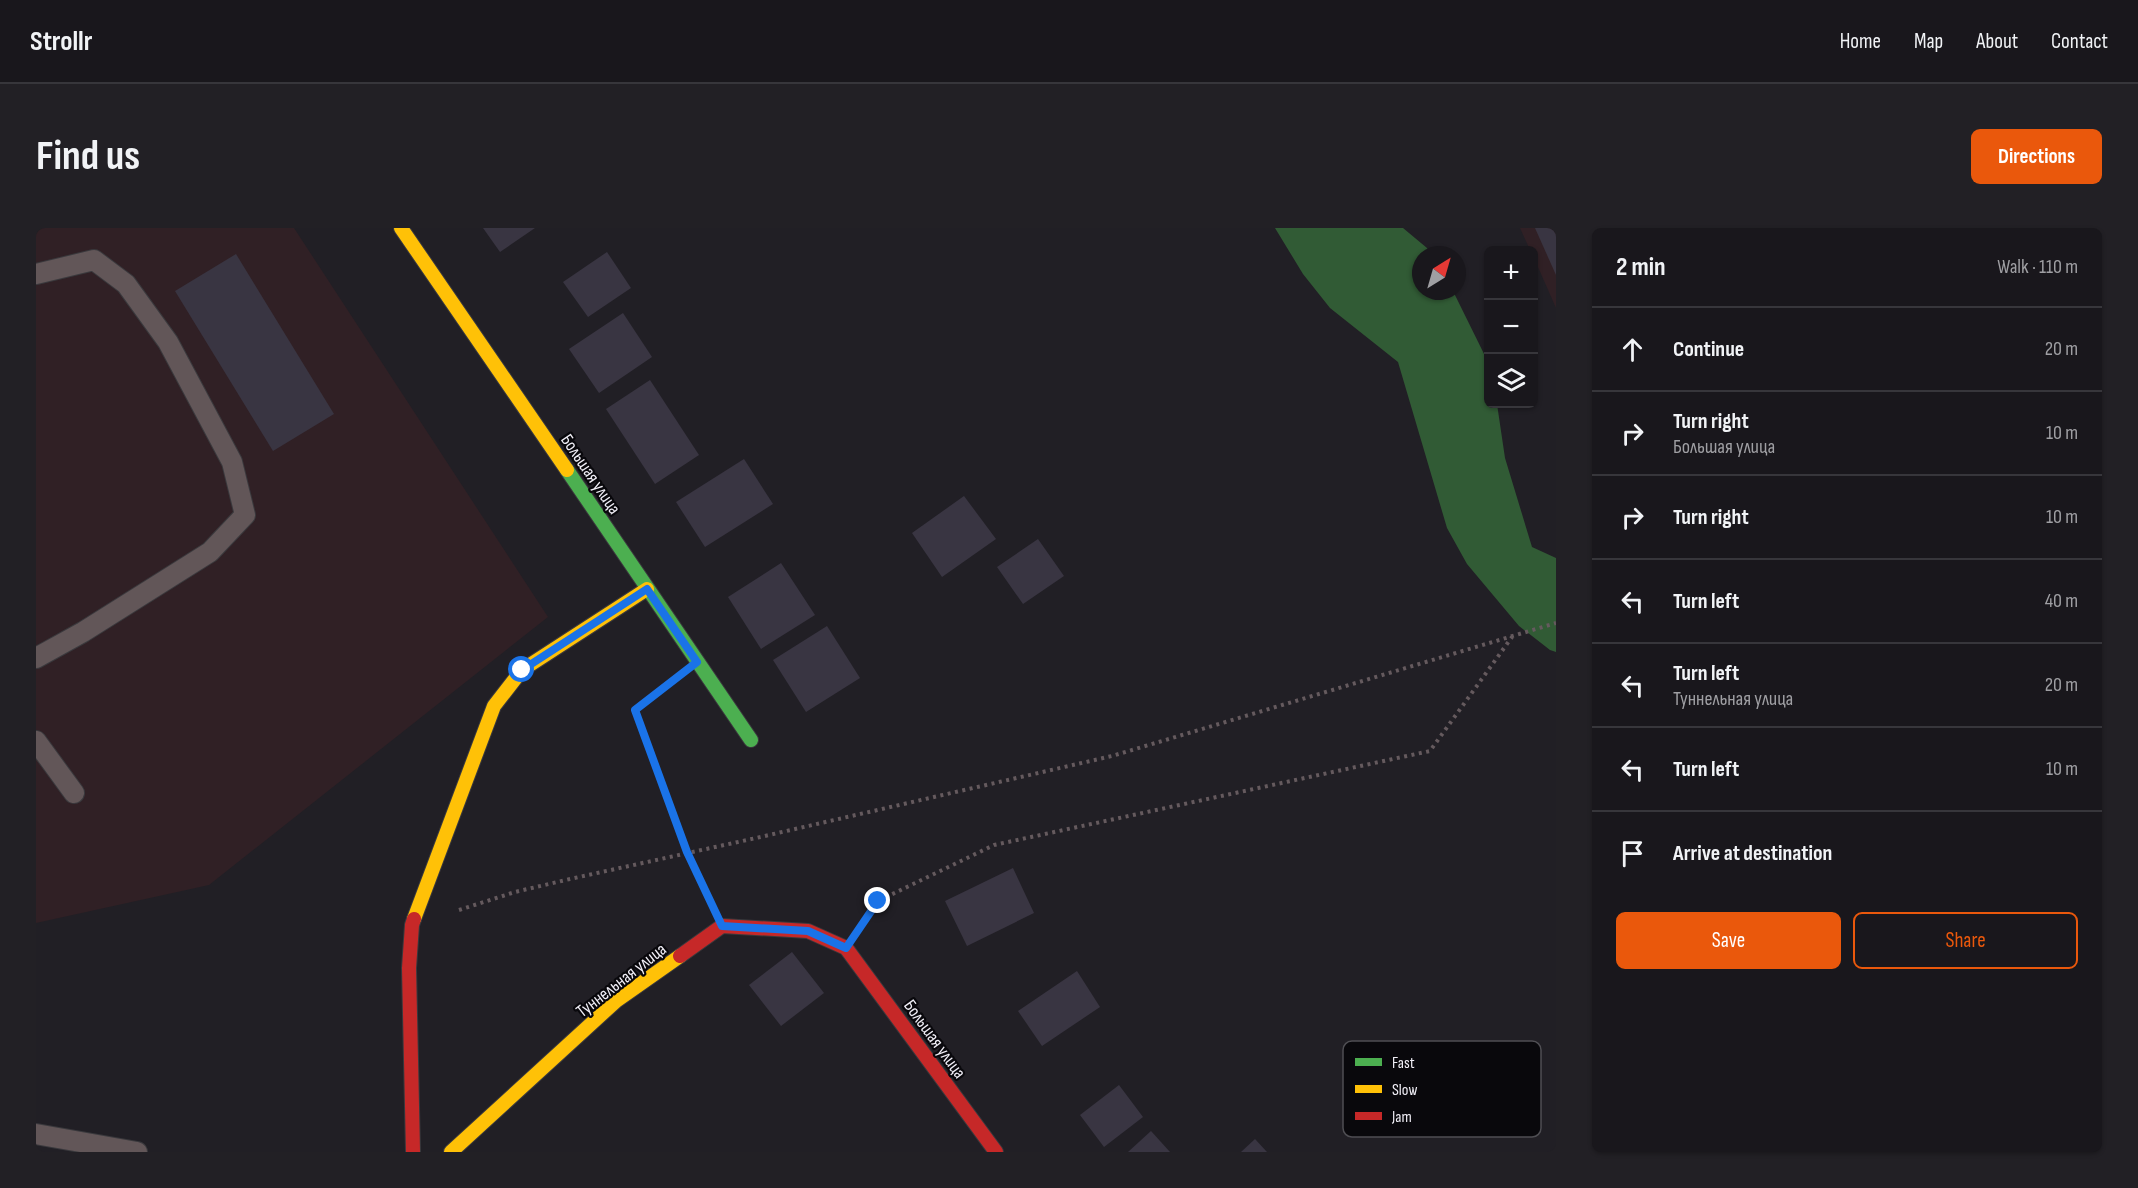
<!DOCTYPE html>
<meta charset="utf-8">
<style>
:root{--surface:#19171c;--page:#222025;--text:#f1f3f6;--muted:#9f9fa3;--line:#37363b;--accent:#ea580c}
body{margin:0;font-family:"Sofia Sans Condensed",sans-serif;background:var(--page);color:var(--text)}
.controls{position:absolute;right:18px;top:18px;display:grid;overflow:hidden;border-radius:9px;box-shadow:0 2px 4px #0004}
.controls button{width:54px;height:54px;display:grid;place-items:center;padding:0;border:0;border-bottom:2px solid var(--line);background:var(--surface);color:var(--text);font:30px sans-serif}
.compass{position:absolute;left:1376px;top:18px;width:54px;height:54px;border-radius:50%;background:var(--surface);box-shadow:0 2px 4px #0004;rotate:37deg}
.stop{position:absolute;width:18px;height:18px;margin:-14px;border:4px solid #1a73e8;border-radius:50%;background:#fff}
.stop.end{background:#1a73e8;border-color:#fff;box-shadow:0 2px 6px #0008}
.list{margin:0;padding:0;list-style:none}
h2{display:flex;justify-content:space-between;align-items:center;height:78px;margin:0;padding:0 24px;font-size:26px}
h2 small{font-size:20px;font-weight:400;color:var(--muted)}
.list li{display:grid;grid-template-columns:39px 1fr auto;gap:18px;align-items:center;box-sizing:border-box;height:84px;padding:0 24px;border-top:2px solid var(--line)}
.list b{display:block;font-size:22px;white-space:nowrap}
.list p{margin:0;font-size:20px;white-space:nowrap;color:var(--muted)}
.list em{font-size:20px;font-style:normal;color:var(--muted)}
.actions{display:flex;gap:12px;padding:18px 24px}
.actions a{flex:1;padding:14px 0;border:2px solid var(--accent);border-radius:9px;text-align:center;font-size:21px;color:var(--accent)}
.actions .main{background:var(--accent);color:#fff}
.icon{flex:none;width:33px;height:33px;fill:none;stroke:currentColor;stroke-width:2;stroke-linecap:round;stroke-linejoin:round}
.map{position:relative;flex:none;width:1520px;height:924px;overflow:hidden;border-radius:9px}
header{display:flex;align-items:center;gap:36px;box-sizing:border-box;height:84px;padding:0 30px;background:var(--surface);border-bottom:2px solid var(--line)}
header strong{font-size:28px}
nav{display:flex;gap:33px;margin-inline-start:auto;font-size:21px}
.intro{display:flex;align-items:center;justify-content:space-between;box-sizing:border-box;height:144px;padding:0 36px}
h1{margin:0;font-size:42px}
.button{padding:15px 27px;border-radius:9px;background:var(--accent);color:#fff;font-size:21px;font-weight:700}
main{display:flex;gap:36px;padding:0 36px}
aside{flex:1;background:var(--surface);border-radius:9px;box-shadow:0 2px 4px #0004}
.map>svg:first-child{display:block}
.industrial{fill:#302025}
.forest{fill:#315b35}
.building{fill:#393542}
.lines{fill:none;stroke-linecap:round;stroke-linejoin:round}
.lane-casing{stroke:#3a393d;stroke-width:22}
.fast-casing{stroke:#3a393d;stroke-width:16}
.slow-casing{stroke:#3a393d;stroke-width:16}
.jam-casing{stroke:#3a393d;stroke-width:16}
.path{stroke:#655a5e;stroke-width:4;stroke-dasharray:3 4.5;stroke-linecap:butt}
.lane{stroke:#625658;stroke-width:20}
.fast{stroke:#4caf50;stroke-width:14}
.slow{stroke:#ffc107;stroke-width:14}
.jam{stroke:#c62828;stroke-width:14}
.route{stroke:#1a73e8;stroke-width:8}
.labels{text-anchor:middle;stroke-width:4.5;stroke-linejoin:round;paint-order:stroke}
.street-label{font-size:18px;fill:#f2f0f8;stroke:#09080c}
.key{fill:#09080c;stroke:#4f4e53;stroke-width:1.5}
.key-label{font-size:16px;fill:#f2f0f8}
</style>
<header>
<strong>Strollr</strong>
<nav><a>Home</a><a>Map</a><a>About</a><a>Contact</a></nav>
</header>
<div class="intro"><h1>Find us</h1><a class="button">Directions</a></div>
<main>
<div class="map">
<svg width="1520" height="924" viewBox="0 0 1520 924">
<rect width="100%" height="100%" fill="#211f25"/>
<g class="industrial">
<polygon points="0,0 258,0 512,389 173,657 0,695"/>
<polygon points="1484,0 1520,0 1520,80 1498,30 1498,22 1494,22"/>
</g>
<polygon class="forest" points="1239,0 1367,0 1391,20 1395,27 1385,27 1385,63 1417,63 1452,134 1452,176 1461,176 1469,230 1496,319 1520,330 1520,424 1514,422 1483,398 1431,336 1411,300 1362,134 1294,80 1267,46"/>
<g class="building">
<polygon points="447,0 499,0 464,24"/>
<polygon points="1499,0 1520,0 1520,47"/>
<polygon points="571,24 595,60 552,89 527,54"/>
<polygon points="200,26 298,186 237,223 139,63"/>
<polygon points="587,85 616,129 563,165 533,121"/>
<polygon points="614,152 663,227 619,256 570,181"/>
<polygon points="708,231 737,276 669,319 640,274"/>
<polygon points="928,268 960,311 906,349 876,305"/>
<polygon points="1002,311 1028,348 987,376 961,339"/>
<polygon points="745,335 779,387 725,421 692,369"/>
<polygon points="791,398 824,450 770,484 737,432"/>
<polygon points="977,640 998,685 931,718 909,673"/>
<polygon points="756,724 788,765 745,798 713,757"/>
<polygon points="1041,743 1064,779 1006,818 982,783"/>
<polygon points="1083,857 1107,889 1068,919 1044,887"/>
<polygon points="1115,903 1134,924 1092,924"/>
<polygon points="1219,911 1231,924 1205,924"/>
</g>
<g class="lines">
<defs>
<g id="lane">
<polyline points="0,46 58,32 90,56 132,114 196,234 209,287 174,324 47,404 0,430"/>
<polyline points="0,513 38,565"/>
<polyline points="0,906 101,924"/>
</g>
<polyline id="fast" points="531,242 715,512"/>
<g id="slow">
<polyline points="365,0 531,242"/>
<polyline points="378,691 458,478 486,442 611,361"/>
<polyline points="415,924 580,773 644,728"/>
</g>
<g id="jam">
<polyline points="644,728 686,698 772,703 810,720 960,924"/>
<polyline points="377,924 373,740 376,697 378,691"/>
</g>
</defs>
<use href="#lane" class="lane-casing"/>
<use href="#fast" class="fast-casing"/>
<use href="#slow" class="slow-casing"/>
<use href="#jam" class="jam-casing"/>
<g class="path">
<polyline points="632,456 599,482 651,624 670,665"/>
<polyline points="423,682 479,664 534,651 720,610 1076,528 1520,395"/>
<polyline points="830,691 842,673 958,617 1394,523 1476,409"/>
</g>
<use href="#lane" class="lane"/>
<use href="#fast" class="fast"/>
<use href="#slow" class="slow"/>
<use href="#jam" class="jam"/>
</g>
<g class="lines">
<polyline class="route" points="486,442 611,361 661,434 599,482 651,624 686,698 772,703 810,720 842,673"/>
</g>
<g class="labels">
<g class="street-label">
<text transform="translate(555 246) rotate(56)" y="6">Большая улица</text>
<text transform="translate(585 752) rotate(-38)" y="6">Туннельная улица</text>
<text transform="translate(899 811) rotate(54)" y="6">Большая улица</text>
</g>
</g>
<rect x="1307" y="813" width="198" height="96" rx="9" class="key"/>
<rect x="1319" y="830" width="27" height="8" fill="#4caf50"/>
<rect x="1319" y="857" width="27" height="8" fill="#ffc107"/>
<rect x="1319" y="884" width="27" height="8" fill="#c62828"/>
<g class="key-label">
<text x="1356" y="840">Fast</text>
<text x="1356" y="867">Slow</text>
<text x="1356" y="894">Jam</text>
</g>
</svg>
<div class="controls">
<button>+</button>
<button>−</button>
<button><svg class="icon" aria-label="layers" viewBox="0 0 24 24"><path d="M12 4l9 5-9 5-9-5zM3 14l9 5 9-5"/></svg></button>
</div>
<svg class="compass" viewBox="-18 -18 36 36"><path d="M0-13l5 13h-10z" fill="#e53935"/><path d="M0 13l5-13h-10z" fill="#9f9fa3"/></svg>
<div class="stop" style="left:486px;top:442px"></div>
<div class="stop end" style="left:842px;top:673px"></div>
</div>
<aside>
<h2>2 min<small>Walk · 110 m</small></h2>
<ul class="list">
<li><svg class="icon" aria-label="ahead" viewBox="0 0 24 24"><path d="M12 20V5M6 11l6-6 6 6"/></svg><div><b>Continue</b></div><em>20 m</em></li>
<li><svg class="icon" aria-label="right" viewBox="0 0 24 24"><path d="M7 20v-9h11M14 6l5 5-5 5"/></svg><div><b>Turn right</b><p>Большая улица</p></div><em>10 m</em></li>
<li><svg class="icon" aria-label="right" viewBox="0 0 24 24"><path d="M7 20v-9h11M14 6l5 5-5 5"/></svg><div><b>Turn right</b></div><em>10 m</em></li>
<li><svg class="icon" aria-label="left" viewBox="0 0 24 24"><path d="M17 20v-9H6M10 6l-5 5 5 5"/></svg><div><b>Turn left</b></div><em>40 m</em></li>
<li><svg class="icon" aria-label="left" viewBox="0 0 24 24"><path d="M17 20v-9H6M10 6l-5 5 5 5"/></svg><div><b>Turn left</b><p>Туннельная улица</p></div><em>20 m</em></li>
<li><svg class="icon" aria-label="left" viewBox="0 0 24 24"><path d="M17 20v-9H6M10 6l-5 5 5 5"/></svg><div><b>Turn left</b></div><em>10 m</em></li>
<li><svg class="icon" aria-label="arrive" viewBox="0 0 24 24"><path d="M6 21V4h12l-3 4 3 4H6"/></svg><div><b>Arrive at destination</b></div></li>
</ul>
<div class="actions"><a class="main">Save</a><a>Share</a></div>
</aside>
</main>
